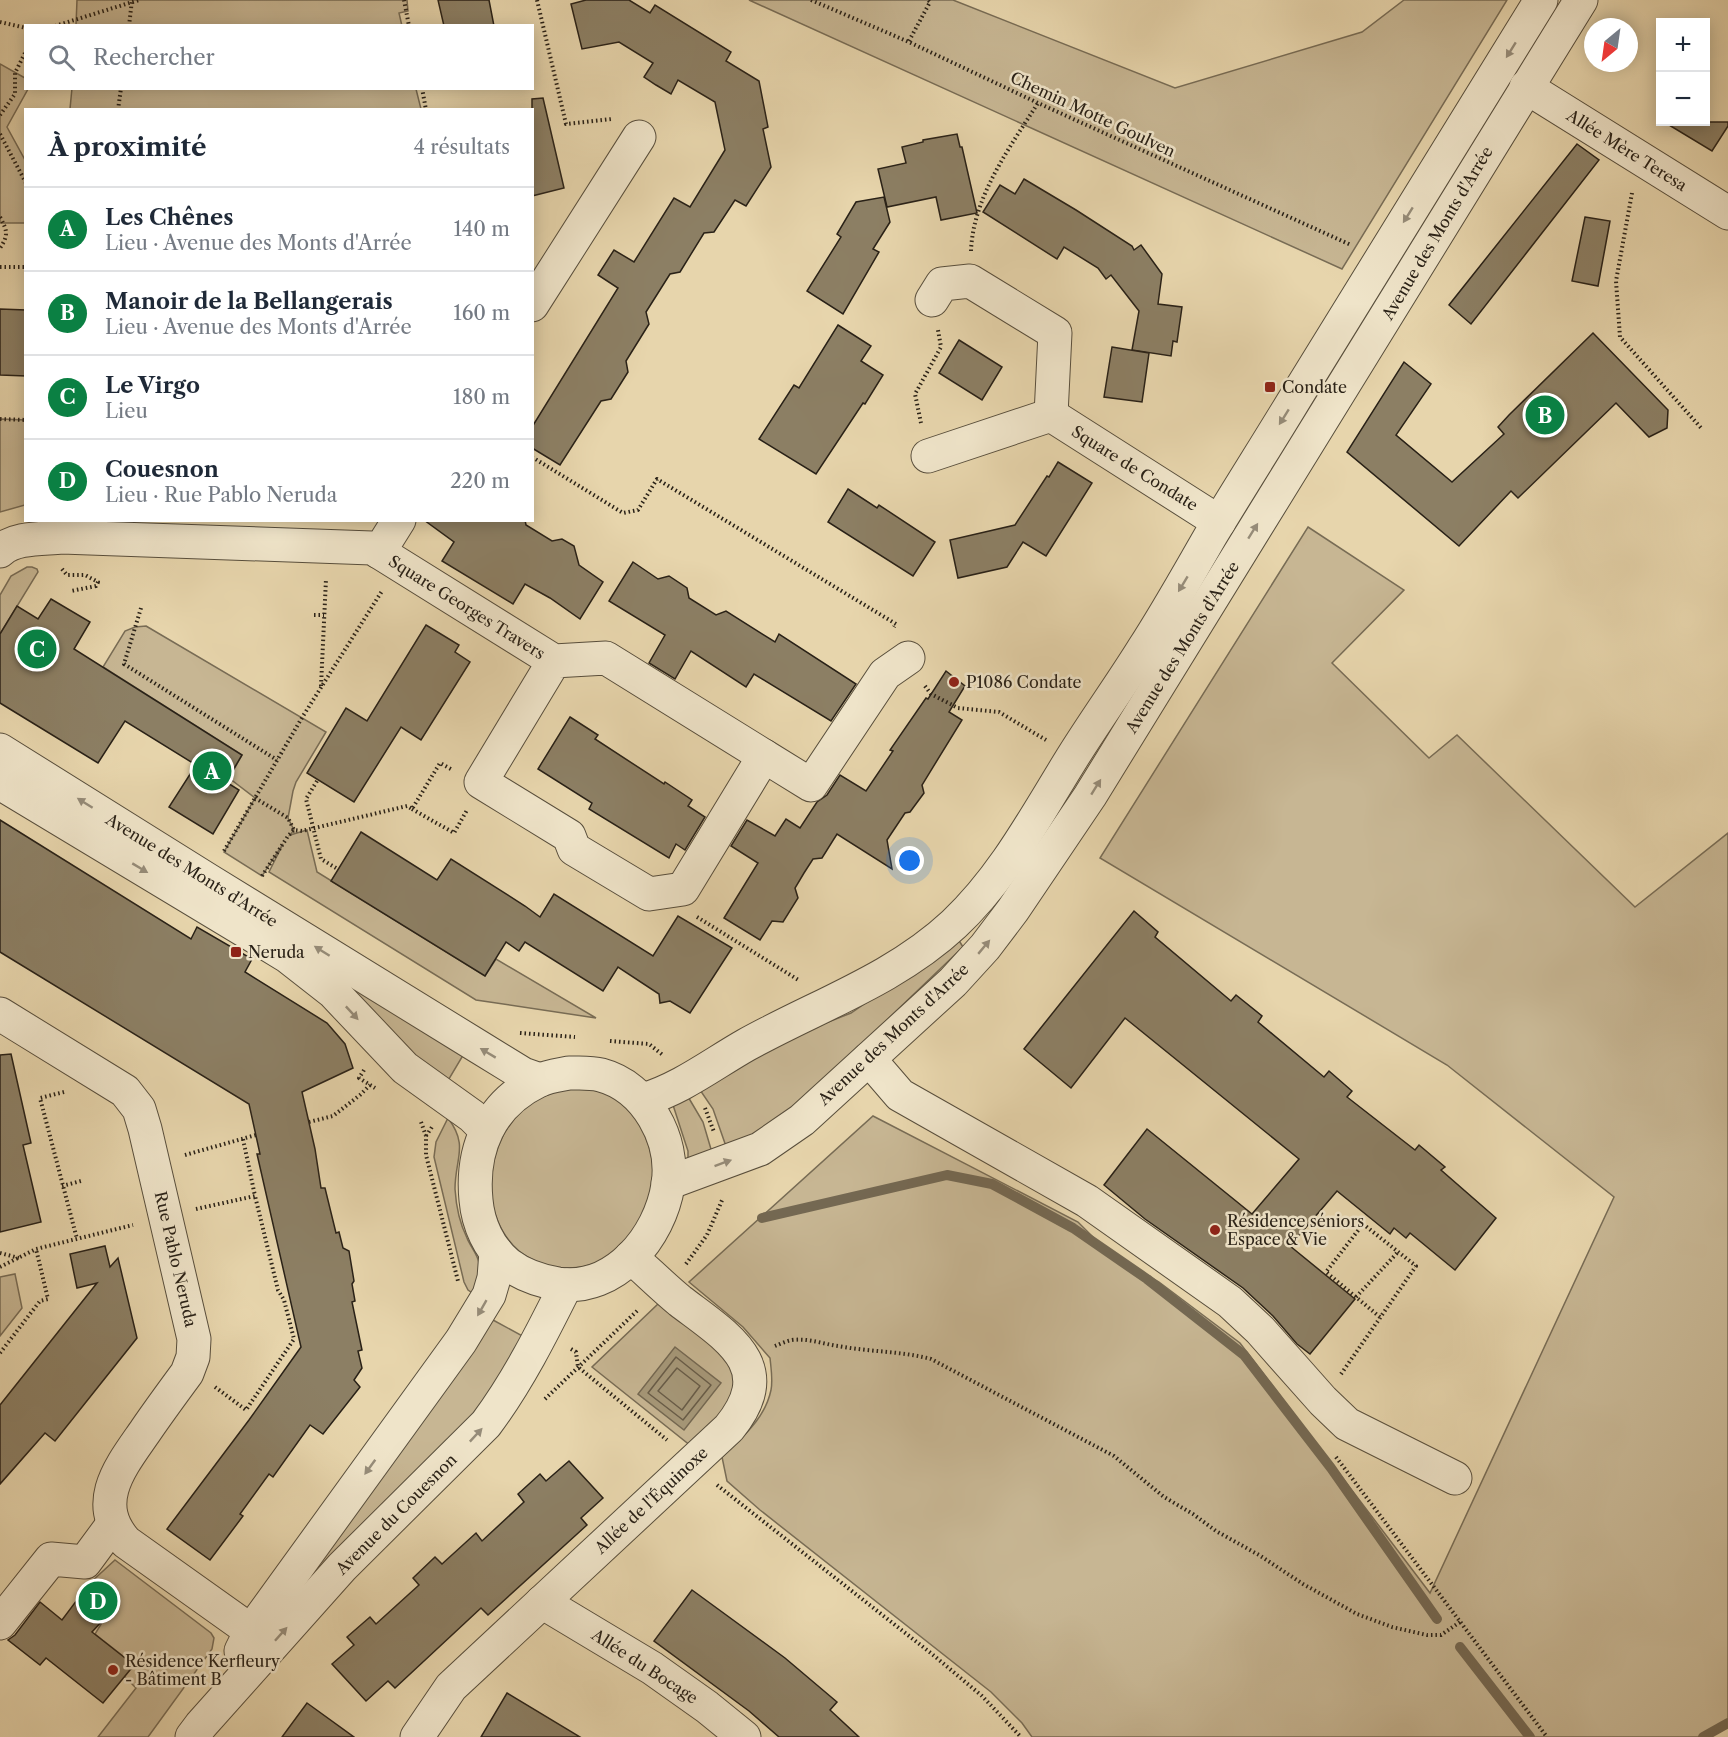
<!DOCTYPE html>
<html lang="fr">
<meta charset="utf-8">
<style>
:root{--surface:#fff;--page:#f2f2f3;--text:#1f2937;--muted:#747a83;--line:#e0e1e3;--accent:#0b8043}
body{margin:0;font-family:"Libre Caslon Text",serif;background:var(--page);color:var(--text)}
.controls{position:absolute;right:18px;top:18px;display:grid;overflow:hidden;border-radius:0px;box-shadow:0 3px 15px #0003}
.controls button{width:54px;height:54px;display:grid;place-items:center;padding:0;border:0;border-bottom:2px solid var(--line);background:var(--surface);color:var(--text);font:30px sans-serif}
.compass{position:absolute;left:1584px;top:18px;width:54px;height:54px;border-radius:50%;background:var(--surface);box-shadow:0 3px 15px #0003;rotate:209deg}
.you{position:absolute;left:910px;top:861px;width:21px;height:21px;margin:-15px;border:4px solid #fff;border-radius:50%;background:#1a73e8;box-shadow:0 0 0 9px #1a73e833}
.badge{display:grid;place-items:center;width:39px;height:39px;border-radius:50%;background:var(--accent);color:#fff;font-size:20px;font-weight:700}
.pin{position:absolute;translate:-50% -50%;border:3px solid #fff;box-shadow:0 2px 6px #0006}
.list{margin:0;padding:0;list-style:none}
h2{display:flex;justify-content:space-between;align-items:center;height:78px;margin:0;padding:0 24px;font-size:26px}
h2 small{font-size:20px;font-weight:400;color:var(--muted)}
.list li{display:grid;grid-template-columns:39px 1fr auto;gap:18px;align-items:center;box-sizing:border-box;height:84px;padding:0 24px;border-top:2px solid var(--line)}
.list b{display:block;font-size:22px;white-space:nowrap}
.list p{margin:0;font-size:20px;white-space:nowrap;color:var(--muted)}
.list em{font-size:20px;font-style:normal;color:var(--muted)}
.icon{flex:none;width:33px;height:33px;fill:none;stroke:currentColor;stroke-width:2;stroke-linecap:round;stroke-linejoin:round}
.map{position:relative;flex:none;width:1728px;height:1737px;overflow:hidden}
.search{position:absolute;background:var(--surface);box-shadow:0 3px 15px #0003;left:24px;top:24px;width:510px;height:66px;display:flex;align-items:center;gap:15px;box-sizing:border-box;padding:0 21px;border-radius:0px;color:var(--muted);font-size:22px}
.panel{position:absolute;background:var(--surface);box-shadow:0 3px 15px #0003;left:24px;top:108px;width:510px;height:414px;border-radius:0px}
.map>svg:first-child{display:block}
.green{fill:#c7b693;stroke:#786c55;stroke-width:1.5}
.water{fill:#a69879;stroke:#746852;stroke-width:1.5}
.lines{fill:none;stroke-linecap:round;stroke-linejoin:round}
.shore{stroke:#685c48;stroke-width:1.5}
.stream{stroke:#746852;stroke-width:10}
.building{fill:#8c7f64;stroke:#292117;stroke-width:1.5}
.minor-casing{stroke:#584e3c;stroke-width:35}
.path{stroke:#292117;stroke-width:4;stroke-dasharray:1.5 3;stroke-linecap:butt}
.minor{stroke:#efe4c9;stroke-width:33}
.oneway{fill:#968c79}
.poi-dot{fill:#8f2418;stroke:#efe4c9;stroke-width:2}
.labels{text-anchor:middle;stroke-width:5;stroke-linejoin:round;paint-order:stroke}
.street-label{font-size:16px;fill:#292117;stroke:#efe4c9}
.poi-label{font-size:16px;fill:#292117;stroke:#efe4c9;text-anchor:start}
</style>
<div class="map">
<svg width="1728" height="1737" viewBox="0 0 1728 1737">
<rect width="100%" height="100%" fill="#e7d5ac"/>
<filter id="stains"><feTurbulence type="fractalNoise" baseFrequency=".00333" numOctaves="4"/><feColorMatrix values="0 0 0 0 .2 0 0 0 0 .09 0 0 0 0 .02 0 0 0 .5 -.17"/></filter>
<radialGradient id="worn" r=".72"><stop offset=".6" stop-color="#630" stop-opacity="0"/><stop offset="1" stop-color="#630" stop-opacity=".3"/></radialGradient>
<g class="green">
<polygon points="77,0 407,0 408,11 399,13 402,26 76,25"/>
<polygon points="749,0 953,0 1175,88 1362,32 1404,0 1507,0 1342,269"/>
<polygon points="0,64 25,78 26,88 28,89 7,127 25,160 25,223 0,223"/>
<polygon points="72,88 416,89 421,109 70,109"/>
<polygon points="0,419 26,420 25,505 0,512"/>
<path d="M1308,527L1404,590L1332,663L1429,758L1457,735L1635,907L1728,833V1726L1703,1737H1032L1022,1723L991,1692L760,1510L727,1481L722,1457C742,1437 765,1419 771,1390C773,1380 771,1368 770,1358L743,1327L689,1282L873,1116L1078,1222L1107,1251L1159,1282L1240,1343L1430,1593L1614,1197L1447,1065L1100,858Z"/>
<polygon points="27,567 32,567 37,569 38,572 0,634 0,595 11,576"/>
<polygon points="146,626 326,732 296,782 293,791 288,818 294,830 290,835 307,830 317,872 485,976 496,959 596,1018 476,1000 269,872 283,844 262,876 224,852 255,798 229,778 242,755 103,667 125,631 135,627"/>
<polygon points="958,939 963,947 792,1111 728,1152 713,1109 698,1087 768,1046 851,1013"/>
<polygon points="335,972 465,1052 446,1084 419,1065"/>
<path d="M563,1089C575,1089 587,1088 599,1091C641,1105 659,1154 652,1195C650,1202 645,1209 642,1215C638,1223 634,1233 629,1239C612,1258 590,1269 565,1268C548,1267 533,1262 519,1251C479,1216 484,1150 519,1113C531,1101 547,1094 563,1089Z"/>
<polygon points="687,1095 703,1122 713,1156 688,1160 688,1151 673,1105"/>
<path d="M448,1118C469,1146 455,1158 455,1189C456,1205 460,1224 467,1238C470,1246 478,1255 479,1263C480,1273 478,1286 477,1296L468,1290L464,1282L434,1157L436,1142Z"/>
<polygon points="15,1274 22,1308 0,1336 0,1277"/>
<polygon points="658,1304 722,1351 736,1375 735,1401 691,1446 592,1367"/>
<polygon points="493,1320 528,1339 488,1410 256,1645"/>
<polygon points="115,1560 211,1633 214,1638 212,1649 148,1737 98,1737 136,1688 124,1676 133,1664 95,1634 106,1616 115,1607 89,1584"/>
</g>
<polygon class="water" points="675,1347 721,1383 684,1430 638,1394"/>
<g class="lines">
<g class="shore">
<polygon points="676,1357 711,1385 683,1420 648,1393"/>
<polygon points="677,1368 700,1386 682,1410 658,1391"/>
</g>
<g class="stream">
<polyline points="762,1218 947,1175 992,1184 1073,1228 1147,1279 1244,1355 1331,1468 1437,1619"/>
<polyline points="1460,1647 1530,1737"/>
<polyline points="1703,1737 1728,1723"/>
</g>
</g>
<g class="building">
<polygon points="438,0 489,0 494,26 444,26"/>
<polygon points="586,0 629,0 650,13 655,5 731,52 726,61 759,81 768,127 763,129 771,167 746,206 735,200 714,232 704,233 680,272 670,274 646,312 649,324 626,361 628,372 611,399 601,401 560,465 532,448 532,427 618,288 598,275 614,250 634,262 674,198 690,207 725,150 715,102 678,80 671,94 656,85 644,77 653,63 619,42 582,49 571,4"/>
<polygon points="543,98 564,188 532,196 532,99"/>
<polygon points="1664,122 1728,122 1728,126 1712,151"/>
<polygon points="957,134 960,147 962,147 977,213 941,220 936,197 887,207 878,169 906,163 902,147 923,142 923,140"/>
<polygon points="1577,144 1599,160 1471,324 1449,305"/>
<polygon points="1024,179 1076,210 1132,246 1134,250 1141,245 1162,274 1158,304 1182,307 1177,342 1173,341 1171,356 1132,350 1139,311 1111,275 1106,279 1098,268 1064,247 1057,259 983,212 1000,185 1015,194"/>
<polygon points="884,197 890,222 873,249 879,252 843,314 807,291 841,237 837,234 856,202"/>
<polygon points="1585,217 1610,221 1598,286 1572,281"/>
<polygon points="0,309 26,310 26,376 0,375"/>
<polygon points="838,325 871,346 861,361 883,375 865,404 863,403 816,474 759,439 794,385 799,388"/>
<polygon points="1593,333 1668,410 1667,428 1649,437 1616,403 1518,498 1511,491 1459,546 1347,452 1404,362 1431,384 1396,435 1452,482 1504,434 1498,427 1509,415"/>
<polygon points="959,340 1002,367 982,400 939,373"/>
<polygon points="1112,347 1149,353 1142,402 1104,397"/>
<polygon points="1058,462 1092,483 1046,556 1023,542 1007,567 958,578 950,540 1015,525 1047,476 1049,477"/>
<polygon points="848,489 877,508 879,505 935,542 913,576 828,522"/>
<polygon points="424,520 525,520 526,525 552,541 562,539 574,546 579,565 603,582 580,619 550,598 525,584 513,604 442,561 454,542"/>
<polygon points="633,562 658,579 669,576 687,588 689,598 716,615 726,611 775,642 779,634 856,684 831,721 754,674 746,687 691,651 675,679 649,663 665,635 609,601"/>
<polygon points="51,599 90,622 74,649 242,755 226,782 239,790 213,834 169,807 196,765 125,721 98,763 0,703 0,634 17,606 38,619"/>
<polygon points="426,625 459,645 455,652 470,662 421,740 401,727 354,802 307,773 346,708 367,721"/>
<polygon points="946,671 965,686 949,712 962,720 922,785 924,793 910,812 905,813 887,840 892,869 837,834 822,858 813,859 804,873 795,888 798,898 783,922 772,921 760,940 724,918 758,863 731,846 747,820 775,836 786,819 800,828 817,802 827,795 840,775 866,791 893,751 890,750 926,698 928,699"/>
<polygon points="570,717 598,735 595,739 664,784 665,782 692,800 688,806 705,817 685,850 676,844 669,858 589,809 592,803 538,769"/>
<polygon points="0,820 191,939 197,927 252,959 245,972 327,1023 345,1044 353,1068 302,1092 315,1149 321,1188 325,1188 336,1233 339,1232 343,1248 349,1251 354,1281 352,1284 355,1301 352,1302 362,1350 358,1351 362,1368 354,1380 360,1387 323,1434 310,1425 273,1477 269,1474 240,1514 243,1516 210,1560 167,1529 249,1420 301,1347 257,1154 260,1154 249,1104 0,952"/>
<polygon points="361,832 437,880 451,859 525,906 540,917 554,894 653,956 678,916 732,948 690,1013 670,1001 660,1003 659,994 618,967 603,991 525,942 519,951 506,942 485,976 331,881"/>
<polygon points="1134,911 1158,932 1155,937 1231,1001 1236,995 1262,1016 1258,1022 1324,1077 1329,1071 1352,1091 1347,1097 1415,1150 1419,1145 1445,1167 1441,1170 1496,1218 1455,1270 1410,1233 1406,1238 1394,1228 1390,1234 1337,1191 1290,1246 1355,1299 1310,1354 1297,1344 1273,1316 1243,1288 1145,1219 1104,1185 1147,1129 1252,1214 1299,1159 1125,1018 1071,1088 1024,1049"/>
<polygon points="11,1054 31,1143 23,1145 41,1222 0,1232 0,1055"/>
<polygon points="105,1246 110,1267 118,1258 137,1338 55,1441 45,1433 0,1484 0,1405 97,1283 77,1288 70,1254"/>
<polygon points="569,1461 603,1498 581,1518 587,1525 488,1615 481,1608 395,1688 388,1681 366,1701 332,1664 354,1645 347,1637 370,1617 376,1624 419,1585 413,1578 435,1557 442,1564 476,1533 482,1541 524,1502 518,1494 540,1474 546,1481"/>
<polygon points="89,1584 116,1606 92,1632 134,1665 103,1703 46,1658 40,1665 8,1640 15,1635 40,1602 62,1620"/>
<polygon points="692,1590 785,1658 837,1702 830,1710 859,1737 779,1737 749,1711 654,1641"/>
<polygon points="507,1693 580,1737 481,1737"/>
<polygon points="307,1703 354,1737 282,1737"/>
</g>
<g class="lines">
<defs>
<g id="minor">
<polyline points="1526,87 1728,213"/>
<polyline points="932,300 942,284 970,281 1055,333 1051,415"/>
<polyline points="532,305 639,137"/>
<polyline points="1051,415 1219,522"/>
<polyline points="928,456 1051,415"/>
<path d="M0,551C15,537 42,539 62,537L372,548L379,552L399,520"/>
<polyline points="379,552 554,661 481,782 569,836 574,849 649,894 683,889 764,756 606,658 554,661"/>
<polyline points="0,750 208,880 479,1047 523,1074 540,1080"/>
<polyline points="764,756 811,785 885,674 908,658"/>
<polyline points="0,783 287,956 333,992 405,1068 472,1116 486,1130"/>
<path d="M0,1014L125,1091L139,1109L145,1129L194,1339L193,1357L187,1373C173,1392 159,1411 146,1430C122,1465 90,1502 126,1542L251,1631"/>
<polyline points="869,1059 900,1095 1087,1201 1230,1302 1260,1330 1323,1401 1347,1424 1455,1478"/>
<path d="M569,1073C579,1073 590,1072 601,1075C646,1087 675,1139 668,1185C660,1237 615,1292 558,1284C541,1281 521,1274 508,1264C489,1249 478,1224 476,1200C471,1149 490,1104 538,1081C548,1076 559,1075 569,1073Z"/>
<path d="M643,1100C682,1088 711,1065 746,1045C816,1006 894,980 954,924C1004,877 1036,816 1072,758C1095,721 1121,685 1144,648C1168,611 1189,573 1211,535C1240,487 1270,440 1299,392C1380,261 1460,130 1541,0"/>
<polyline points="668,1183 760,1149 802,1120 953,982 985,947 1013,910 1090,796 1581,0"/>
<polyline points="542,1602 652,1668 707,1707 744,1737"/>
<polyline points="0,1623 51,1559 85,1562 113,1524"/>
<polyline points="241,1651 251,1631 461,1341 489,1295 494,1278 496,1252"/>
<path d="M192,1737L201,1725L342,1567L486,1424C518,1381 542,1333 566,1285"/>
<path d="M417,1737L451,1687L729,1428C780,1366 727,1337 680,1301C663,1287 648,1272 631,1257"/>
</g>
</defs>
<use href="#minor" class="minor-casing"/>
<g class="path">
<polyline points="404,0 409,26"/>
<polyline points="537,0 566,124 612,119"/>
<polyline points="811,0 909,42 1038,103 1351,245"/>
<polyline points="0,22 26,28"/>
<polyline points="55,26 139,0"/>
<polyline points="129,26 132,0"/>
<polyline points="909,41 930,2 928,0"/>
<polyline points="422,88 426,110"/>
<polyline points="118,110 121,88"/>
<polyline points="0,115 15,94 15,73 26,51"/>
<polyline points="0,134 26,183"/>
<polyline points="1632,193 1616,281 1620,337 1702,429"/>
<path d="M0,217C7,230 9,235 0,248"/>
<path d="M971,251C973,197 1010,147 1038,103"/>
<polyline points="0,267 26,267"/>
<polyline points="0,419 26,420"/>
<polyline points="921,423 915,394 941,347 938,330"/>
<polyline points="532,457 623,513 638,510 657,479 896,624 894,627"/>
<polyline points="62,569 67,575 85,575 98,582 96,586 71,591"/>
<polyline points="141,608 124,664 277,760"/>
<polyline points="314,615 324,615"/>
<polyline points="321,686 326,579"/>
<polyline points="925,686 931,694 958,708 999,712 1046,740"/>
<polyline points="317,781 306,799 321,859 336,868"/>
<polyline points="255,798 288,818 294,830 302,831 407,806 412,809 440,763 451,769"/>
<polyline points="412,809 454,833 467,810"/>
<polyline points="224,851 303,716 382,591"/>
<polyline points="262,876 288,836 294,830"/>
<polyline points="697,917 800,981"/>
<polyline points="520,1033 575,1037"/>
<polyline points="610,1041 649,1044 664,1056"/>
<polyline points="364,1070 359,1078 375,1088"/>
<polyline points="64,1092 40,1098 77,1239"/>
<polyline points="705,1108 714,1132"/>
<polyline points="309,1122 333,1116 360,1095 370,1085"/>
<polyline points="421,1122 426,1136 426,1155 458,1281"/>
<polyline points="426,1136 432,1127"/>
<polyline points="185,1155 256,1135"/>
<polyline points="62,1186 81,1181"/>
<polyline points="196,1209 255,1196 243,1139"/>
<polyline points="0,1253 19,1258"/>
<polyline points="686,1264 707,1235 723,1198"/>
<polyline points="0,1267 36,1249 133,1225"/>
<polyline points="1356,1297 1398,1252"/>
<path d="M775,1346C780,1344 786,1341 792,1340C809,1338 823,1344 838,1346C870,1352 901,1351 931,1359L1114,1456L1164,1497L1193,1514L1216,1531L1259,1555L1303,1584L1357,1614L1392,1627L1427,1635H1441L1460,1622"/>
<polyline points="571,1349 576,1352 578,1367 667,1440"/>
<polyline points="0,1353 40,1301 48,1299 36,1249"/>
<polyline points="1341,1374 1416,1266 1363,1224 1326,1272 1381,1318"/>
<polyline points="215,1387 246,1410 294,1339 284,1300 278,1290 255,1196"/>
<polyline points="545,1399 639,1309"/>
<polyline points="1336,1457 1547,1737"/>
<polyline points="717,1485 932,1654 982,1696 1021,1737"/>
</g>
<use href="#minor" class="minor"/>
</g>
<defs><path id="oneway-solid" d="M-6-.8H1V-3.2L6.5 0L1 3.2V.8H-6Z" transform="scale(1.5)"/></defs>
<g class="oneway">
<use href="#oneway-solid" transform="translate(1511 50) rotate(122)"/>
<use href="#oneway-solid" transform="translate(1408 215) rotate(122)"/>
<use href="#oneway-solid" transform="translate(1284 417) rotate(122)"/>
<use href="#oneway-solid" transform="translate(1253 531) rotate(-58)"/>
<use href="#oneway-solid" transform="translate(1183 584) rotate(121)"/>
<use href="#oneway-solid" transform="translate(1096 787) rotate(-58)"/>
<use href="#oneway-solid" transform="translate(85 803) rotate(-148)"/>
<use href="#oneway-solid" transform="translate(140 868) rotate(31)"/>
<use href="#oneway-solid" transform="translate(984 947) rotate(-50)"/>
<use href="#oneway-solid" transform="translate(322 951) rotate(-148)"/>
<use href="#oneway-solid" transform="translate(352 1013) rotate(47)"/>
<use href="#oneway-solid" transform="translate(488 1053) rotate(-149)"/>
<use href="#oneway-solid" transform="translate(723 1163) rotate(-20)"/>
<use href="#oneway-solid" transform="translate(482 1308) rotate(120)"/>
<use href="#oneway-solid" transform="translate(476 1435) rotate(-47)"/>
<use href="#oneway-solid" transform="translate(370 1467) rotate(126)"/>
<use href="#oneway-solid" transform="translate(281 1634) rotate(-48)"/>
</g>
<g class="poi-dot">
<rect x="1264" y="381" width="12" height="12" rx="3"/>
<circle cx="954" cy="682" r="6"/>
<rect x="230" y="946" width="12" height="12" rx="3"/>
<circle cx="1215" cy="1230" r="6"/>
<circle cx="113" cy="1670" r="6"/>
</g>
<g class="labels">
<g class="street-label">
<text transform="translate(1093 114) rotate(25)" y="6">Chemin Motte Goulven</text>
<text transform="translate(1627 150) rotate(32)" y="6">Allée Mère Teresa</text>
<text transform="translate(1437 233) rotate(-59)" y="6">Avenue des Monts d'Arrée</text>
<text transform="translate(1135 468) rotate(32)" y="6">Square de Condate</text>
<text transform="translate(467 607) rotate(32)" y="6">Square Georges Travers</text>
<text transform="translate(1182 647) rotate(-58)" y="6">Avenue des Monts d'Arrée</text>
<text transform="translate(192 870) rotate(32)" y="6">Avenue des Monts d'Arrée</text>
<text transform="translate(893 1034) rotate(-43)" y="6">Avenue des Monts d'Arrée</text>
<text transform="translate(176 1259) rotate(77)" y="6">Rue Pablo Neruda</text>
<text transform="translate(651 1500) rotate(-43)" y="6">Allée de l'Équinoxe</text>
<text transform="translate(396 1514) rotate(-45)" y="6">Avenue du Couesnon</text>
<text transform="translate(645 1666) rotate(33)" y="6">Allée du Bocage</text>
</g>
<g class="poi-label">
<text x="1282" y="393">Condate</text>
<text x="966" y="688">P1086 Condate</text>
<text x="248" y="958">Neruda</text>
<text x="1227" y="1227">Résidence séniors<tspan x="1227" dy="18">Espace &amp; Vie</tspan></text>
<text x="125" y="1667">Résidence Kerfleury<tspan x="125" dy="18">- Bâtiment B</tspan></text>
</g>
</g>
<rect width="100%" height="100%" filter="url(#stains)"/>
<rect width="100%" height="100%" fill="url(#worn)"/>
</svg>
<div class="controls">
<button>+</button>
<button>−</button>
</div>
<svg class="compass" viewBox="-18 -18 36 36"><path d="M0-13l5 13h-10z" fill="#e53935"/><path d="M0 13l5-13h-10z" fill="#747a83"/></svg>
<div class="you"></div>
<div class="pin badge" style="left:212px;top:771px">A</div>
<div class="pin badge" style="left:1545px;top:415px">B</div>
<div class="pin badge" style="left:37px;top:649px">C</div>
<div class="pin badge" style="left:98px;top:1601px">D</div>
<div class="search"><svg class="icon" aria-label="search" viewBox="0 0 24 24"><circle cx="10" cy="10" r="6"/><path d="M15 15l6 6"/></svg>Rechercher</div>
<section class="panel">
<h2>À proximité<small>4 résultats</small></h2>
<ul class="list">
<li><span class="badge">A</span><div><b>Les Chênes</b><p>Lieu · Avenue des Monts d'Arrée</p></div><em>140 m</em></li>
<li><span class="badge">B</span><div><b>Manoir de la Bellangerais</b><p>Lieu · Avenue des Monts d'Arrée</p></div><em>160 m</em></li>
<li><span class="badge">C</span><div><b>Le Virgo</b><p>Lieu</p></div><em>180 m</em></li>
<li><span class="badge">D</span><div><b>Couesnon</b><p>Lieu · Rue Pablo Neruda</p></div><em>220 m</em></li>
</ul>
</section>
</div>
